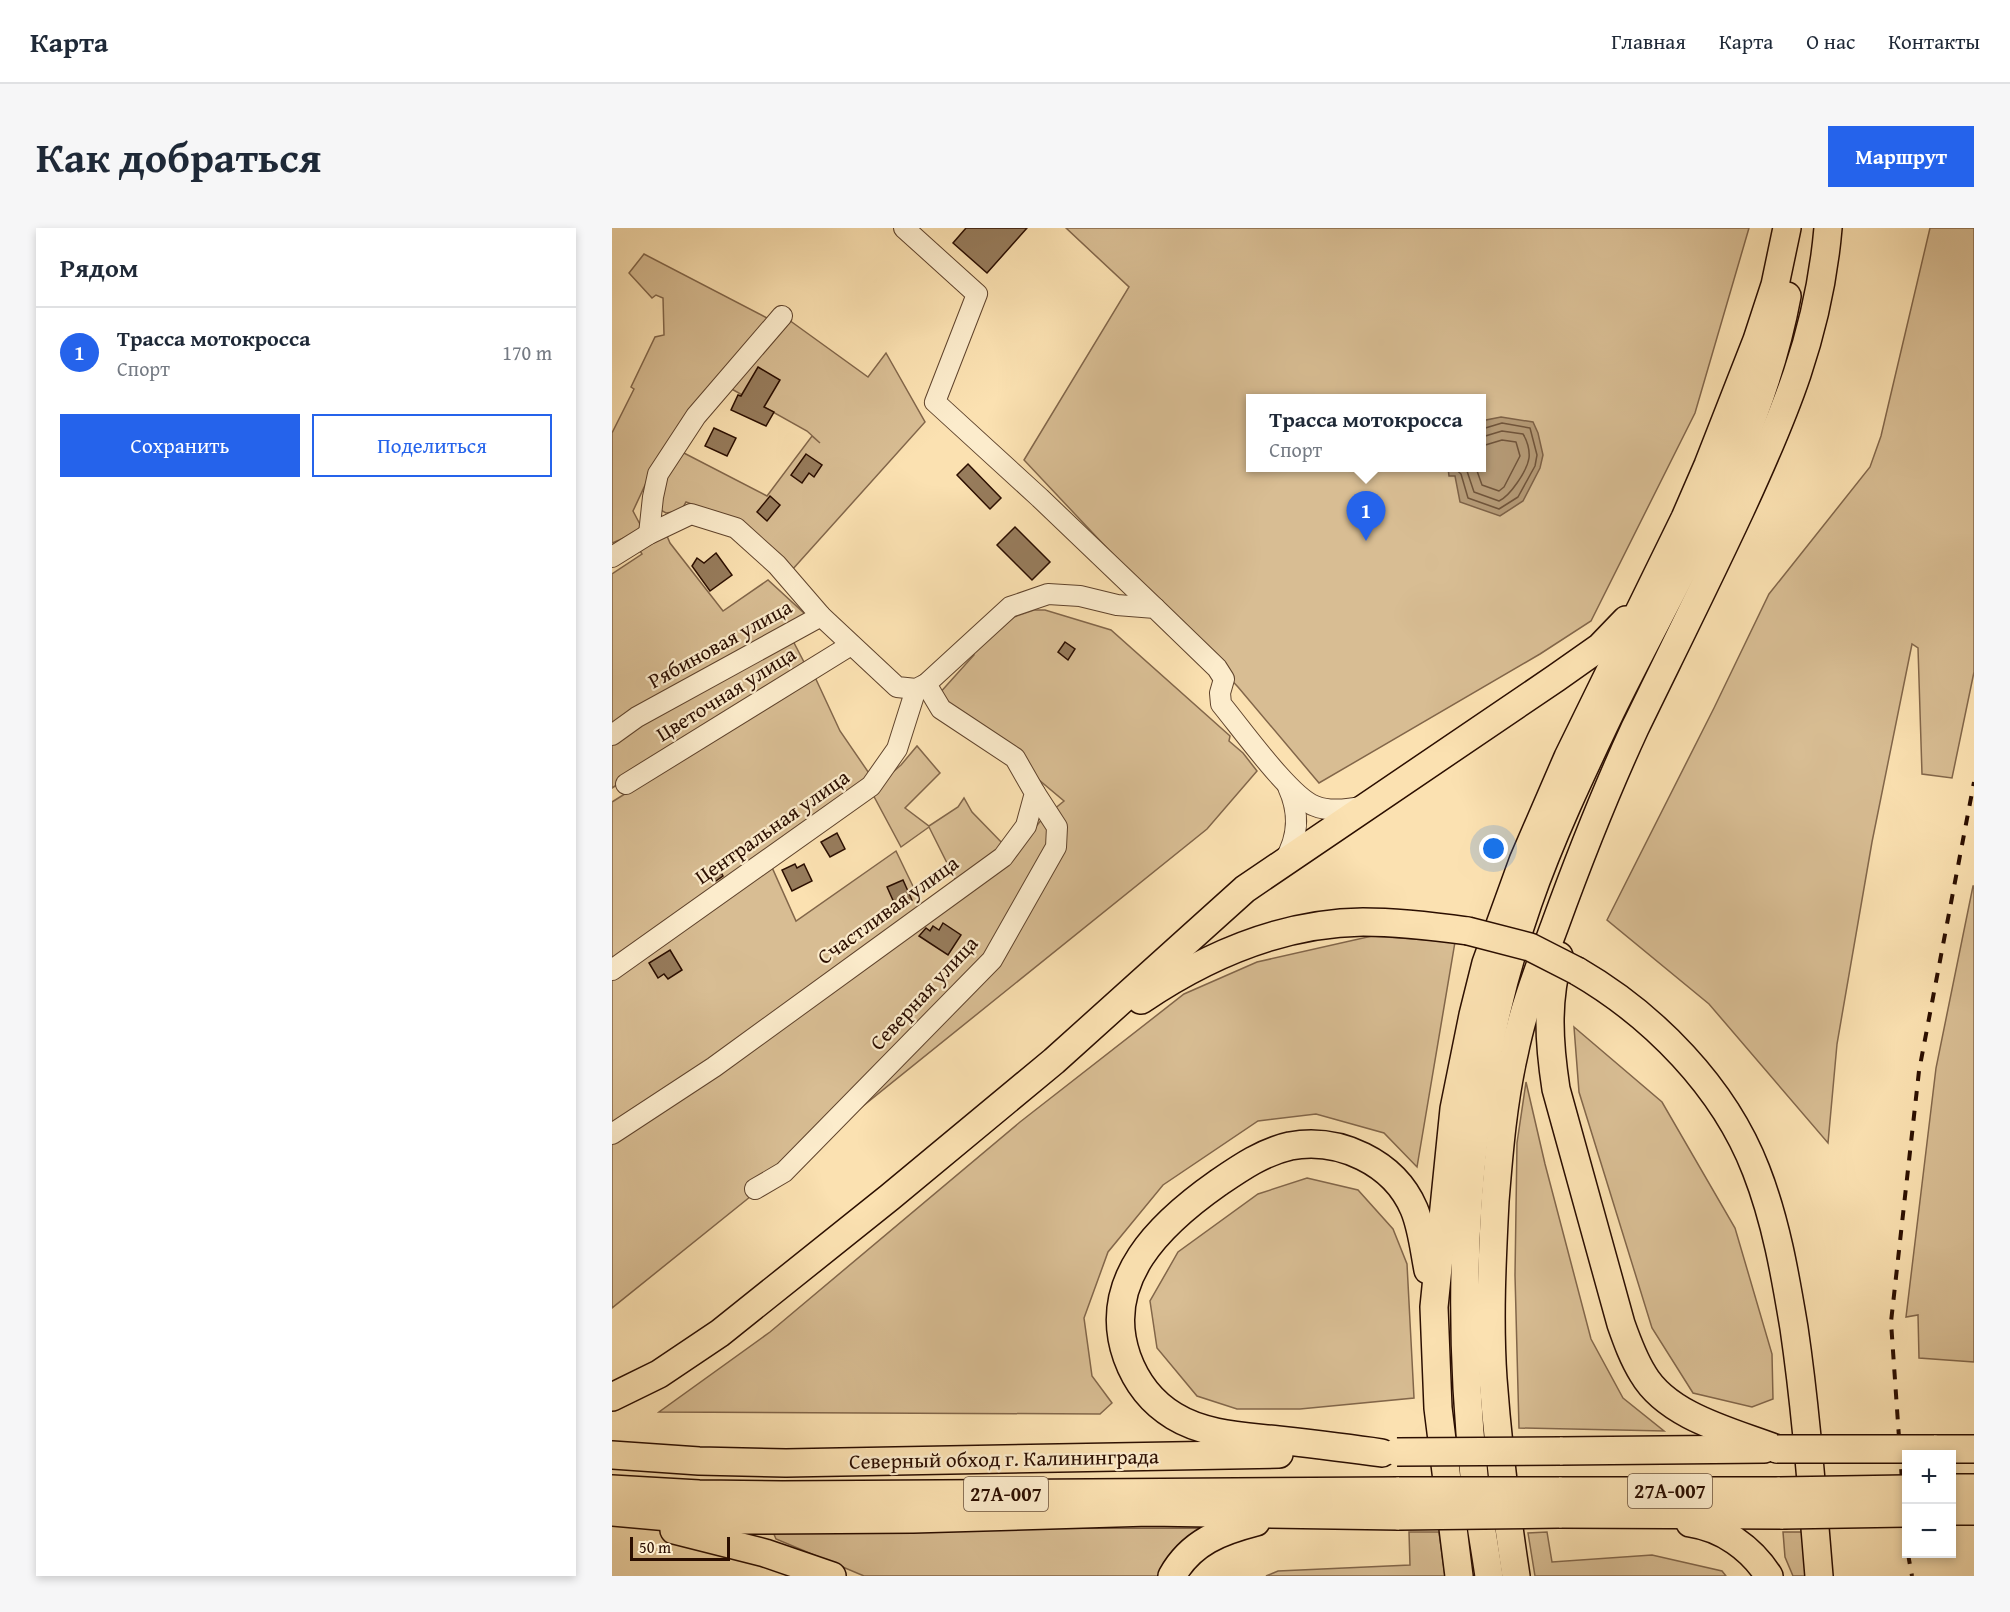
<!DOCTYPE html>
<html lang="ru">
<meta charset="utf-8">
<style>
:root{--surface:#fff;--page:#f6f6f7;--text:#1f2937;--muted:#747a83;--line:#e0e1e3;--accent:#2563eb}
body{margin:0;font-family:"Gentium Book Plus",serif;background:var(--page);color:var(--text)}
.controls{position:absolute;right:18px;bottom:18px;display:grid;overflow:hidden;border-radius:0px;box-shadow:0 3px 9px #0003}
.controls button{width:54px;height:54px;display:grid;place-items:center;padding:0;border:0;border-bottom:2px solid var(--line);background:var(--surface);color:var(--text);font:30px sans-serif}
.scale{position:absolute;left:18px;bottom:15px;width:100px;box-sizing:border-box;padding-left:6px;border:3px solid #2b0e00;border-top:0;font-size:16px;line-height:21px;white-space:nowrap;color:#2b0e00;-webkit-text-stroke:4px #fceccc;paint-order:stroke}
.you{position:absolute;left:882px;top:621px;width:21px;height:21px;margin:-15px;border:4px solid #fff;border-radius:50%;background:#1a73e8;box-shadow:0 0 0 9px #1a73e833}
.badge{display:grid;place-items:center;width:39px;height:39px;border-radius:50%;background:var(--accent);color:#fff;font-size:20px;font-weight:700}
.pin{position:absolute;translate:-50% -50px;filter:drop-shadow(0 2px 3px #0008)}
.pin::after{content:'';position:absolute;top:32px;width:21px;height:18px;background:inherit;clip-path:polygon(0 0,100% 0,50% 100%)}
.popup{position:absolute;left:634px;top:166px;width:240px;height:78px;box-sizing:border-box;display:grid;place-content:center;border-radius:0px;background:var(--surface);filter:drop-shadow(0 2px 4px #0005);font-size:20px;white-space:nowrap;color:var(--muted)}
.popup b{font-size:22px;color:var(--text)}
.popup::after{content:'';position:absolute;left:50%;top:100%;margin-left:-12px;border:12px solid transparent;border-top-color:var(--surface)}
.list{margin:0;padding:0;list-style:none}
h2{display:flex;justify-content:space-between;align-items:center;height:78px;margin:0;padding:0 24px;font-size:26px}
h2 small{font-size:20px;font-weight:400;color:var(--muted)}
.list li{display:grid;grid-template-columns:39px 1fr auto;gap:18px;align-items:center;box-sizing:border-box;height:90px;padding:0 24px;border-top:2px solid var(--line)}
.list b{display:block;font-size:22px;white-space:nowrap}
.list p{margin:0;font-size:20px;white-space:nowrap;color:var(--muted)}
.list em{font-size:20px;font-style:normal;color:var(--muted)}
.actions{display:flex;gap:12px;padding:18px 24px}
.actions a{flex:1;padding:14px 0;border:2px solid var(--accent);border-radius:0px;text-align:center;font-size:21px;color:var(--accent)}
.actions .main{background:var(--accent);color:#fff}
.map{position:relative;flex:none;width:1362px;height:1348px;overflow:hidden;border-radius:0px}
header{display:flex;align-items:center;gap:36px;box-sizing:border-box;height:84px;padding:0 30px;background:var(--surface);border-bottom:2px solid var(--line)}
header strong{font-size:28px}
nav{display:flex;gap:33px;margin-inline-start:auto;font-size:21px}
.intro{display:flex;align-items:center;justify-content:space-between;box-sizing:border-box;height:144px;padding:0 36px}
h1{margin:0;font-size:42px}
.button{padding:15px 27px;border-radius:0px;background:var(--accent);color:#fff;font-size:21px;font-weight:700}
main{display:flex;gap:36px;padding:0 36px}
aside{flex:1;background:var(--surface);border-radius:0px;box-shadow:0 3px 9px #0003}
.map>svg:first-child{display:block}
.green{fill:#d8bd93;stroke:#82664a;stroke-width:1.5;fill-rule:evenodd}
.water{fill:#b49975;stroke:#7d6146;stroke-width:1.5}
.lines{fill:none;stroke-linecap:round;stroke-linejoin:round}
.shore{stroke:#70543a;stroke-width:1.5}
.building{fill:#977c5c;stroke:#2b0e00;stroke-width:1.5}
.minor-casing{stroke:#5f432c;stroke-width:22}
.highway-casing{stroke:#2b0e00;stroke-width:30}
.minor{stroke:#fceccc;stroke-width:20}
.highway{stroke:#fbe1b1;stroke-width:27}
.rail{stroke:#2b0e00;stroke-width:4;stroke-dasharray:10 10;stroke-linecap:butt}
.highway-bridge-casing{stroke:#2b0e00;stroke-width:30;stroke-linecap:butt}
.highway-bridge{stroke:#fbe1b1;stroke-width:27}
.labels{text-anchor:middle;stroke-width:4.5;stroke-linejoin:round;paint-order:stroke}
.shield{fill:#fceccc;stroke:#6a513d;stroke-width:1.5}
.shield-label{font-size:20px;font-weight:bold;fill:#2b0e00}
.street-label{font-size:21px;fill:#2b0e00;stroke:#fceccc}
</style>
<header>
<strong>Карта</strong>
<nav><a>Главная</a><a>Карта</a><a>О нас</a><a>Контакты</a></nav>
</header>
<div class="intro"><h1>Как добраться</h1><a class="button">Маршрут</a></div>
<main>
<aside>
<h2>Рядом<small></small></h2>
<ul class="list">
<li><span class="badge">1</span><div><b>Трасса мотокросса</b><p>Спорт</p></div><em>170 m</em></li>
</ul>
<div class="actions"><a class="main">Сохранить</a><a>Поделиться</a></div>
</aside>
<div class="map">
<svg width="1362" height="1348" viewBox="0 0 1362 1348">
<rect width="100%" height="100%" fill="#fbe1b1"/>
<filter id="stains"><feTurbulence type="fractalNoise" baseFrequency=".00333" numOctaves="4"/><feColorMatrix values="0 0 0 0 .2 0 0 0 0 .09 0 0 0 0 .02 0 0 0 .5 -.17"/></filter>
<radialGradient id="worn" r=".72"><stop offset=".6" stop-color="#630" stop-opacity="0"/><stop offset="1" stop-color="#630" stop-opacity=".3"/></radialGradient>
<g class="green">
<path d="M454,0H1137L1083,185L979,393L928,426L707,555L626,459L412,232L517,59ZM638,170H870V240H638Z"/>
<polygon points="1318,0 1362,0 1362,444 1340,550 1310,546 1306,420 1300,416 1260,614 1225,816 1216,915 1097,776 995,692 1102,480 1157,366 1258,239 1269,208"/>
<polygon points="32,26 159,92 35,253 21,283 31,302 0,315 0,205 22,161 19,159 43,109 52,107 51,70 44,67 40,70 17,45"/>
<polygon points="177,92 256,149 274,125 313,194 180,342 117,290 74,274 69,283 54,285 45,280 46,255 70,224 155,268 200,208 208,215 195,203 116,159"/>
<polygon points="55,308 58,315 111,383 156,352 193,386 0,503 0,346 30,326 27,321"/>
<polygon points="422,382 433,382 499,402 618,508 617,513 631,525 645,543 595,601 0,1080 0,747 158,635 184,693 284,623 311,679 345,655 317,599 289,619 259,563 289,537 305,518 328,545 293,580 317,598 346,579 352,570 360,584 394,619 410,616 430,591 452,573 326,467 362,427 361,425 402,389"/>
<polygon points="179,409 194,438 0,560 0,515"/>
<polygon points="202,447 228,503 261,551 0,735 0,574"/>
<polygon points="1361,658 1362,658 1362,1134 1307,1130 1306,1087 1294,1089 1324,840"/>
<polygon points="760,708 843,714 805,939 772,905 704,886 646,893 551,957 496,1024 472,1090 480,1148 500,1175 488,1186 47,1184 158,1104 408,894 572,766 645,734"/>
<polygon points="962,799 1050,874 1123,1000 1160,1126 1161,1171 1140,1179 1081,1165 1040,1100 967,864"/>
<polygon points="914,854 933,936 979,1111 1011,1170 1052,1203 907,1200 903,1047 905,915"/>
<polygon points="695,950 746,962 781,1001 795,1036 802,1170 688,1181 625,1181 585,1168 545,1120 538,1073 566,1024 646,966"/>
<polygon points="589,1300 548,1348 252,1348 164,1311 161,1304 168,1301"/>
<polygon points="797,1304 827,1304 833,1348 654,1348 666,1343 798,1337"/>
<polygon points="935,1304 940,1334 1040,1327 1110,1343 1114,1348 923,1348 916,1305"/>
<polygon points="1171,1304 1195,1304 1198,1348 1181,1348 1173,1329"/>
</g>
<polygon class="water" points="889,189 921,194 926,205 931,227 928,240 911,273 888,288 848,274 843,248 837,248 836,240 870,240 870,199 874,192"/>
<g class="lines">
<g class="shore">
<polyline points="842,240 849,246 856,270 887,281 906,269 923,238 925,227 918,200 890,195 870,201"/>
<path d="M854,240L862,264L887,273C898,268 915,243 917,230C918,222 915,212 911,206L890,203L870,209"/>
<polyline points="864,240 870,257 887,263 892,259 908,228 904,214 890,212 870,218"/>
</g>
</g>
<g class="building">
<polygon points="354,0 415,0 375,45 341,15"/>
<polygon points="146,139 168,152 152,179 162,184 154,198 119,182 126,167 129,168"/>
<polygon points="102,200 124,210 115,228 93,218"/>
<polygon points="194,226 210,237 202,249 197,245 190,255 179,247"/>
<polygon points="356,236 389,270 378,281 345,247"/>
<polygon points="158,268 168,277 155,293 145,284"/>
<polygon points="403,299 438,334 420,352 385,317"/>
<polygon points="104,325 120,347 98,363 80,338 85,330 92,335"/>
<polygon points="453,414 463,421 456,432 446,424"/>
<polygon points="225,605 233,621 218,629 209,614"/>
<polygon points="183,636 185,640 192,636 200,653 180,663 170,642"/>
<polygon points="105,637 111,648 101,655 94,644"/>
<polygon points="291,652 300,672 284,679 275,659"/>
<polygon points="331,695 349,707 336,727 307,708 314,700 318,703 321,698 327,702"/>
<polygon points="58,722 70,742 56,751 52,746 46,750 37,735"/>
</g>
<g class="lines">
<defs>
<g id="minor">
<polyline points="292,0 365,66 323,174 428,270 543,380"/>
<polyline points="37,306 41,269 46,246 84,188 170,88"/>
<path d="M0,329L37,306L79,286L124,300L165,337L209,388L285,459L304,461L314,456L398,379L436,366L468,368L505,377L543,380L605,440L612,451L608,465L609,476C629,500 678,569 703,578C717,584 739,581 753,578"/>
<polyline points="0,507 25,489 209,388"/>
<polyline points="14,556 239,417"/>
<path d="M672,633C687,609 688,585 676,559"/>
<polyline points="0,742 259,558 285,521 304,461"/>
<polyline points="0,906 102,839 391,629 414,598 423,565 403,530 329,481 314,456"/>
<polyline points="143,961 172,944 380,732 444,619 445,599 423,565"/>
</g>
<g id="highway">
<path d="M947,728C934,773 937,815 944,861L1009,1096C1015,1113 1021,1130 1031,1146C1056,1189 1121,1204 1165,1221"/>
<path d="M965,743C1041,787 1112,859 1144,942C1164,993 1173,1046 1182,1100C1194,1182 1200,1265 1207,1348"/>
<path d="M529,772C594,728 670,695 751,694C786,694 820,698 856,703"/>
<polyline points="0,1169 47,1146 108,1105 278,969 442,833 633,661 944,450 988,419 1014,392"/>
<polyline points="1322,1221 1362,1221"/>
<polyline points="948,1223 1152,1221"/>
<path d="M770,1225C735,1220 701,1216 666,1212C631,1208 593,1207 562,1188C539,1174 524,1154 515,1129C488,1052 549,995 606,955C628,940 651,924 678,918C727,909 782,934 802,981C810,1000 812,1022 816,1042"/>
<polyline points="0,1227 87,1233 174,1235 667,1226"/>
<polyline points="1340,1260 1362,1260"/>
<polyline points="0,1261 87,1266 170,1267 787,1263"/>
<polyline points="947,1263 1168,1263"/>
<polyline points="1340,1283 1362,1283"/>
<polyline points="0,1284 79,1291 133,1292 301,1291 537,1284 787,1288"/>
<polyline points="947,1286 1171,1287"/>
<path d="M1078,1295C1111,1300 1139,1320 1157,1348"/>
<polyline points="62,1302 153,1325 220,1348"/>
<path d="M560,1348C579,1314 609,1303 644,1294"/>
<polyline points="847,1348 826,1180 822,1079 842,881 861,787 874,735 911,633 956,529 1073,290 1096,237 1145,112 1163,57 1175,0"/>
<path d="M877,1348C872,1315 866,1281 862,1248C842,1056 852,858 916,675C939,609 969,546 999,483C1064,349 1148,215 1175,68"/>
<path d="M904,1348C894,1283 886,1217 881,1151C877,1092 880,1032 883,973C887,924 891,874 902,826C911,781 927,740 943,697C967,631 993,565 1023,500C1058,428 1094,356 1128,283C1172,188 1207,106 1216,0"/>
</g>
</defs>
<use href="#minor" class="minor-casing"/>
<use href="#highway" class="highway-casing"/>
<use href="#minor" class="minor"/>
<use href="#highway" class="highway"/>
<g class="rail">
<polyline points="1294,1311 1279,1094 1307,843 1362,554"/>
<polyline points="1296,1326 1300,1348"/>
</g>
<defs>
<g id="highway-bridge">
<polyline points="856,703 918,719 965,743"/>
<polyline points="1165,1221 1322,1221"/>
<polyline points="785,1224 948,1223"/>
<polyline points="787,1263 947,1263"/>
<polyline points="1168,1263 1294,1261"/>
<polyline points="1171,1287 1294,1285"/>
<polyline points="787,1288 947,1286"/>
</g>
</defs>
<use href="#highway-bridge" class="highway-bridge-casing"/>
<use href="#highway-bridge" class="highway-bridge"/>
</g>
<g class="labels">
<g class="shield">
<rect x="1016" y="1246" width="84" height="34" rx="4.5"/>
<rect x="352" y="1249" width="84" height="34" rx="4.5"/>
</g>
<g class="shield-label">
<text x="1058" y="1270">27А-007</text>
<text x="394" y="1273">27А-007</text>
</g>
<g class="street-label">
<text transform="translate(108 416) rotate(-29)" y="7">Рябиновая улица</text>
<text transform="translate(114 466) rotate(-32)" y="7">Цветочная улица</text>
<text transform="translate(160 599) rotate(-35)" y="7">Центральная улица</text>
<text transform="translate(276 682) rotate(-36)" y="7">Счастливая улица</text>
<text transform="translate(312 765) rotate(-47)" y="7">Северная улица</text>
<text transform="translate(392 1231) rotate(-1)" y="7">Северный обход г. Калининграда</text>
</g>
</g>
<rect width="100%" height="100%" filter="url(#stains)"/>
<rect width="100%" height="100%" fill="url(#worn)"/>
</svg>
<div class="controls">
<button>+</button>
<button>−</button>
</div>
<div class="scale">50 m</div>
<div class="you"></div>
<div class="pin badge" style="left:754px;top:313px">1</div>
<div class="popup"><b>Трасса мотокросса</b>Спорт</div>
</div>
</main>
